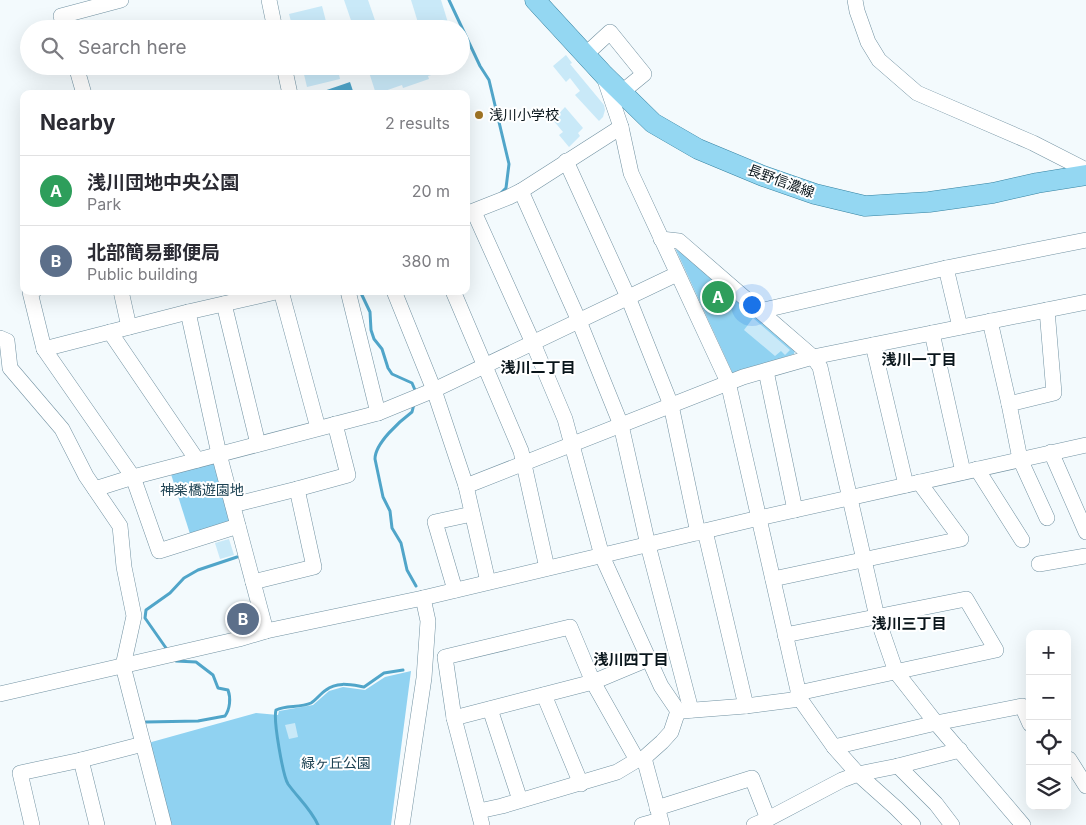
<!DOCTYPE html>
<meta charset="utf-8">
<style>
:root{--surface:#fff;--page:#f7f7f7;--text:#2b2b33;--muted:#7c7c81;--line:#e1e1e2;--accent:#9f7424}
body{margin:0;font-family:Inter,"Noto Sans JP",sans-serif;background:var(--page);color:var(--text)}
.controls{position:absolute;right:15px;bottom:15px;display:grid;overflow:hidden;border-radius:10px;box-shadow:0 5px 20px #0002}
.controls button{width:45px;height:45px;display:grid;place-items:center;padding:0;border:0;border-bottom:1px solid var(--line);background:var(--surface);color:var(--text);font:25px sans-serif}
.you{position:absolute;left:751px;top:304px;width:18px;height:18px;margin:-12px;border:4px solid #fff;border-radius:50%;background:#1a73e8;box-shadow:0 0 0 8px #1a73e833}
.badge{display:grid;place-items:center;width:32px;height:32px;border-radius:50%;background:var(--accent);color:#fff;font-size:16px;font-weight:700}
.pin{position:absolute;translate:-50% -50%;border:2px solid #fff;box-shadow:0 1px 5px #0006}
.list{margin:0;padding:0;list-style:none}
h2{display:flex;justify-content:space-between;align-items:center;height:65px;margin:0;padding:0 20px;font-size:21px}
h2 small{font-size:16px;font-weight:400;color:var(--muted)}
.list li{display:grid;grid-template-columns:32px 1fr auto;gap:15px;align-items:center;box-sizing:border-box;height:70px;padding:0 20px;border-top:1px solid var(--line)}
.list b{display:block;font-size:19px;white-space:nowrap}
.list p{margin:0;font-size:16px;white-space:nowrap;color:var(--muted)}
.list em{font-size:16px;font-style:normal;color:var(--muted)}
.icon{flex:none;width:28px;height:28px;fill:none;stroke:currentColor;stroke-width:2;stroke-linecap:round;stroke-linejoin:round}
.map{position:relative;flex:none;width:1086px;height:825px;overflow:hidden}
.search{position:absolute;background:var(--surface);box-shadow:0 5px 20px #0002;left:20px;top:20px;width:450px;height:55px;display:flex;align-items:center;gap:12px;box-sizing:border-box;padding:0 18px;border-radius:28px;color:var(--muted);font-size:19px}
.panel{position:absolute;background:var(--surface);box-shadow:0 5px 20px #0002;left:20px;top:90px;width:450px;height:205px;border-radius:10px}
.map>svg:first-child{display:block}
.green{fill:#90d2f1}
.water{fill:#50a5c9}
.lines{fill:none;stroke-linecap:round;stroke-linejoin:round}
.stream{stroke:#50a5c9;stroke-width:3}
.building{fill:#c9e9f8}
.minor-casing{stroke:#7292a2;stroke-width:16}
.major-casing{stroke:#3582a1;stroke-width:21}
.minor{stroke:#fff;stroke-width:15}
.major{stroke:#94d7f2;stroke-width:20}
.poi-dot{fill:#9f7424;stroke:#fff;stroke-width:2}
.labels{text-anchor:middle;stroke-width:4;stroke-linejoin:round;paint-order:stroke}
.poi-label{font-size:14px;fill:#09151b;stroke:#fff;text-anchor:start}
.street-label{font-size:14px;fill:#09151b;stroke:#fff}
.park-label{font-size:14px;fill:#1c4152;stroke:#fff}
.neighbourhood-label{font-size:15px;font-weight:bold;fill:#09151b;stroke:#fff}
</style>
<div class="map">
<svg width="1086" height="825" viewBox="0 0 1086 825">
<rect width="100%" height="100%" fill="#f3fafd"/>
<g class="green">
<polygon points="677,248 796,347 794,354 733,374 676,250"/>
<polygon points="217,457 236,524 191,537 170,471"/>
<polygon points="411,671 391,825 169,825 148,743 256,713 278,715 279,711 313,705 329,691 343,687 365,690 385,677"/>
</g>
<polygon class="water" points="350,82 354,94 315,94"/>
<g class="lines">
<g class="stream">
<polyline points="449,0 480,66 489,80 509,164 506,188 500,194"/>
<polyline points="360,291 370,312 371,330 374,339 382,349 388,368 392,374 412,383 415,390"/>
<path d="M414,404L412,412C400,421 375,443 375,459L383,497L390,511L392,528L401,543L407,570L416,586"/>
<polyline points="166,648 145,618 146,610 170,593 184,578 198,570 237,557"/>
<path d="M146,722L198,721L225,716C230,709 231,698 228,690L218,688L213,675L196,662L176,661L175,659"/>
<path d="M318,825C311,809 298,798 288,784C283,776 273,720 276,710C286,705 300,708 311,703C316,700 321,693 326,690C337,681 352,685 364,687L384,673L403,670"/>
</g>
</g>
<g class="building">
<polygon points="344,0 368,0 378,29 354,29"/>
<polygon points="411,0 441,0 450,29 420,29"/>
<polygon points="322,6 328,29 293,29 289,14"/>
<polygon points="566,55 572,63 570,64 604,105 605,110 603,117 599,121 575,95 580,91 570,78 566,82 553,66"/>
<polygon points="302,66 337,66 340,79 307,87"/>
<polygon points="367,66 391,66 392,69 399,66 454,66 454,68 428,76 429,79 403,88 402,85 376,94"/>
<polygon points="565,107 583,128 578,133 580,136 569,147 559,135 563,132 553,120"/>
<polygon points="753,318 790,350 785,355 781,351 775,356 744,330"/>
<polygon points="229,539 234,555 220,559 215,543"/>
<polygon points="251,612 254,622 231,627 229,618"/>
<polygon points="295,723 298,737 289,739 285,725"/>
</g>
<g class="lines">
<defs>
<g id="minor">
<polyline points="269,0 275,29"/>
<polyline points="855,0 857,11 868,42 879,60 917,93 1033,143 1086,170"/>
<polyline points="65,29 61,16 121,0"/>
<polyline points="585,55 610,32 644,74 622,92"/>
<polyline points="76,66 84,94"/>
<polyline points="284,66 290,94"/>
<polyline points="604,77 621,127 631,173 728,382 800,699 834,747 858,774 896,808 913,825"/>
<polyline points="566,161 628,297 671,405 698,533"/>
<polyline points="521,191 579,321 621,425 648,545 691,710"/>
<polyline points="474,212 533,343 565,419 602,556 661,686 678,711"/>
<polyline points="466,214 509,197 521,191 621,127"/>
<polyline points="661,239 679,241 813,357 820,367 877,617 896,672 936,723 1023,825"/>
<polyline points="946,268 960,327"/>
<polyline points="34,291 30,292 44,349"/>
<polyline points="121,291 129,327"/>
<polyline points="280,291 188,312 44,349 133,477 378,413 434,390 677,274"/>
<polyline points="281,291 318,428"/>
<polyline points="348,291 378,413"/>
<polyline points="394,291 434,390 466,486 488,582"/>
<polyline points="453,291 521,451 547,568"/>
<polyline points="224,304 258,444"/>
<polyline points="760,311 946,268 1086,240"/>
<polyline points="188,312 219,454 266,631"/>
<polyline points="990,321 1009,404"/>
<polyline points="110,332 197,460"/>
<polyline points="932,333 963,472"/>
<polyline points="0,338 7,341 10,368 62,429 86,476 120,526 124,567 134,616 123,666 164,825"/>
<polyline points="873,345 906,485"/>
<polyline points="766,371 795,510"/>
<polyline points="1051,452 1086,532"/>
<polyline points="977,469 1022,540"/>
<polyline points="466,486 743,377 813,357 1086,302"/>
<polyline points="95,489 133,477 159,551 238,526"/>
<polyline points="233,505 297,489 348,475 335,424"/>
<polyline points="1047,518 1020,459 1009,404 1054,393 1047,310"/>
<polyline points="705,531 746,706"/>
<polyline points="1039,564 1086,556"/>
<polyline points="773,579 961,539 919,482"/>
<polyline points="253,582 314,567 297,489"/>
<polyline points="455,590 435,522 472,514"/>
<polyline points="785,635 966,599 996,650 798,693"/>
<polyline points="0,694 239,639 266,631 423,598 759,518 1086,445"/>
<polyline points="544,695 581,784"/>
<polyline points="490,709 520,800"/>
<polyline points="682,711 746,706 800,699"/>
<polyline points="454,718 593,682 648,659"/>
<polyline points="834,747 936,723 1022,706 1030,724"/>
<polyline points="644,758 662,825"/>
<polyline points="1069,759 1086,786"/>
<polyline points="81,760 97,825"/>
<polyline points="898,766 936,804 952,825"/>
<polyline points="657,808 752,778 768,819"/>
<polyline points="479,811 502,806 617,772 637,760 644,758 662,742 671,732 678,711"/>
<polyline points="32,825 20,773 81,760 143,744"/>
<polyline points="402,825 424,678 428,621 423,598"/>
<polyline points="482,825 454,718 445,657 570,627 593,682 637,760"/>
<polyline points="642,825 660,820"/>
<polyline points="754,825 768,819 842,780 858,774 898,766 960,750"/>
</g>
<polyline id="major" points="535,0 604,75 653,123 698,149 763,176 815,194 865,206 929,202 993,193 1037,183 1086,175"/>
</defs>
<use href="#minor" class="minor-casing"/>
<use href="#major" class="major-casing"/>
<use href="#minor" class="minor"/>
<use href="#major" class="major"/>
</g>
<circle class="poi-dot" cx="479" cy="115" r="5"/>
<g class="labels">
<g class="poi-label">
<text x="489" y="120">浅川小学校</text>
</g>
<g class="street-label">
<text transform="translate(781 181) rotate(20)" y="5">長野信濃線</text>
</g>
<g class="park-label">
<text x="202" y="495">神楽橋遊園地</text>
<text x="336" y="768">緑ヶ丘公園</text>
</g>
<g class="neighbourhood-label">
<text x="919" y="365">浅川一丁目</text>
<text x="538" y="373">浅川二丁目</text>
<text x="909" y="629">浅川三丁目</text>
<text x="631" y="665">浅川四丁目</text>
</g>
</g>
</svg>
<div class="controls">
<button>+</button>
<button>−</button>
<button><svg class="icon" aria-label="locate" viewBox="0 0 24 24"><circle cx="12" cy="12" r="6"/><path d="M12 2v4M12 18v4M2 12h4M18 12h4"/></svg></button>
<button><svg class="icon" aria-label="layers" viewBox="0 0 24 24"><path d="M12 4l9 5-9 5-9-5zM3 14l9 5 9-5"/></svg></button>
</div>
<div class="you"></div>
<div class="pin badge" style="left:718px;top:297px;background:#2e9e5b">A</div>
<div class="pin badge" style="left:243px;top:619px;background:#5c6f8a">B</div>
<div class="search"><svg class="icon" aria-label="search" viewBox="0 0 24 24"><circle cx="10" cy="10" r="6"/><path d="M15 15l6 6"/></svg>Search here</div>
<section class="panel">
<h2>Nearby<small>2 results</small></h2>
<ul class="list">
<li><span class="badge" style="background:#2e9e5b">A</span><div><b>浅川団地中央公園</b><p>Park</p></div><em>20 m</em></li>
<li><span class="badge" style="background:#5c6f8a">B</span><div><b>北部簡易郵便局</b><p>Public building</p></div><em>380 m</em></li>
</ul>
</section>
</div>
